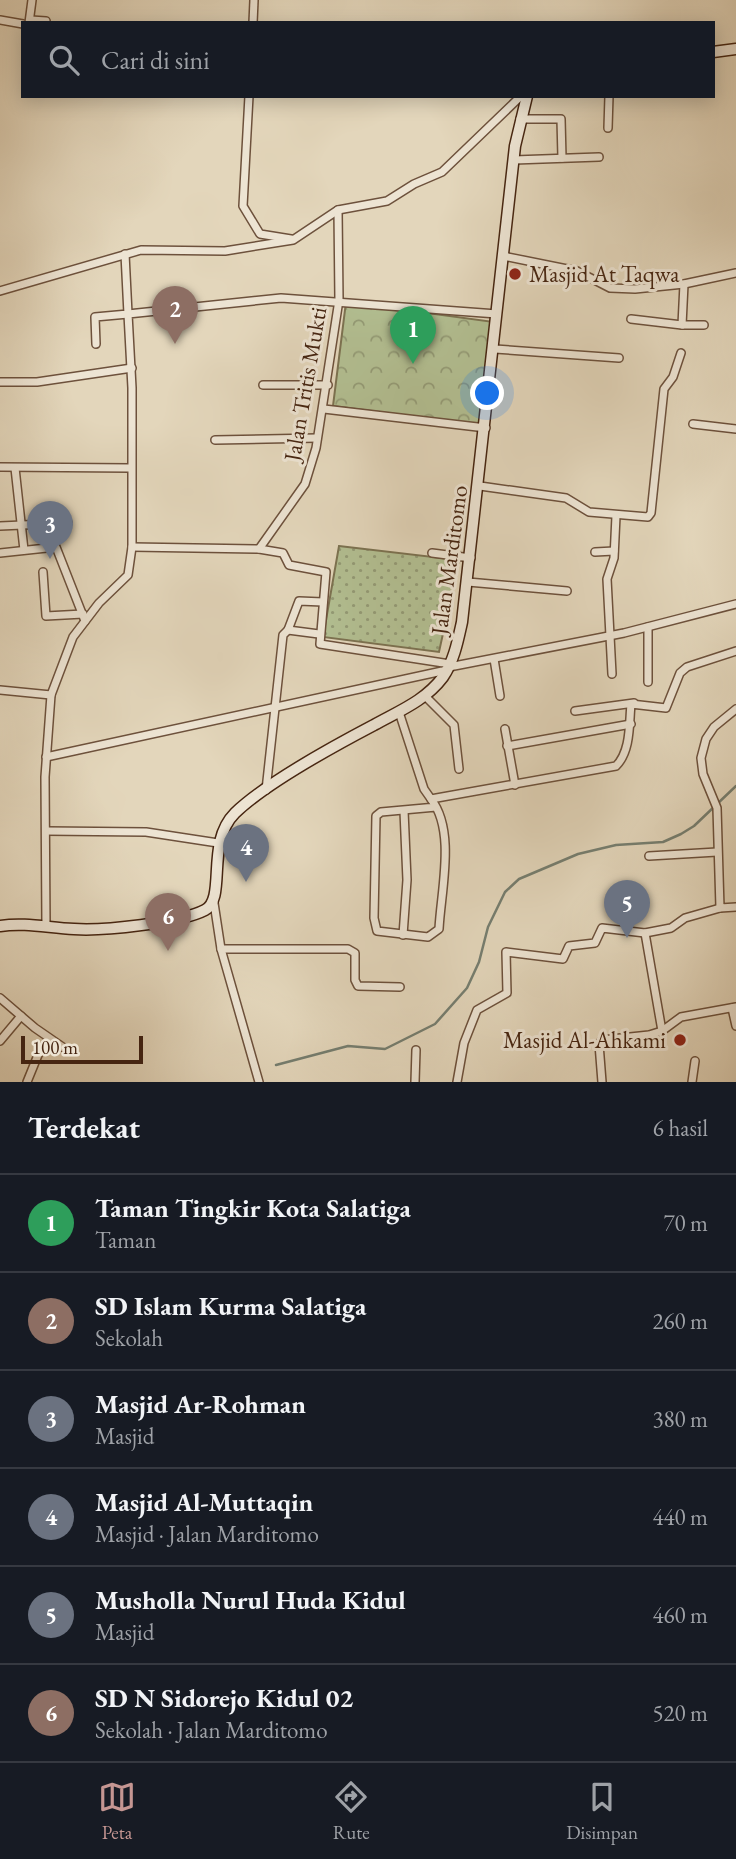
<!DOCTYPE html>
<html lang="id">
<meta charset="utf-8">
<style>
:root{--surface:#171b24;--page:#20242c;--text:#f1f3f6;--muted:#9ea1a6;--line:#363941;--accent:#c59692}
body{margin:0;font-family:"EB Garamond",serif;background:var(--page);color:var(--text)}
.scale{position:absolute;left:21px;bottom:18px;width:122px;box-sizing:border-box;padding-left:7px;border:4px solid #462511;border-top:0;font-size:19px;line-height:24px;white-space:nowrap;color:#462511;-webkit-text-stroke:5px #ede4d3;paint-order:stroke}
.you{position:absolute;left:488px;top:394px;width:24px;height:24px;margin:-18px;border:5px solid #fff;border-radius:50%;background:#1a73e8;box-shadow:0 0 0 10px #1a73e833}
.badge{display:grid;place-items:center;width:46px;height:46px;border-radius:50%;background:var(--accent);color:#fff;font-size:23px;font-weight:700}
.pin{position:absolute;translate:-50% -58px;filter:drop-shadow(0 2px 4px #0008)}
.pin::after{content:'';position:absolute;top:37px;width:24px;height:21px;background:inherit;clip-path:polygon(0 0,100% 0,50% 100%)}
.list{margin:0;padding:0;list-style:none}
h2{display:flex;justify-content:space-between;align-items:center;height:91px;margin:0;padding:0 28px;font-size:30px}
h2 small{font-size:23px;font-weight:400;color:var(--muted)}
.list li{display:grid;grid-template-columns:46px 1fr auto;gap:21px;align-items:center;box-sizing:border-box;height:98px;padding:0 28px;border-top:2px solid var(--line)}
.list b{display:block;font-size:26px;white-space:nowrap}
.list p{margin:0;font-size:23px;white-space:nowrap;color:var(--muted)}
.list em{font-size:23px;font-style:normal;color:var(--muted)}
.icon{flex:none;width:38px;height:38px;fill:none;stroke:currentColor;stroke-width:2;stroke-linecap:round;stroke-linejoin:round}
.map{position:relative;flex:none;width:736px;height:1082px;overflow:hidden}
.search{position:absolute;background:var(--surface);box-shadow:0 4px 18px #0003;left:21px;right:21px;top:21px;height:77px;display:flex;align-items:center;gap:18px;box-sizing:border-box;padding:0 24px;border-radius:0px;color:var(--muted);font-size:26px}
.sheet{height:679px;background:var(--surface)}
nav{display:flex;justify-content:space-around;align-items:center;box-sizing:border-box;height:98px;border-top:2px solid var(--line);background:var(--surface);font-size:19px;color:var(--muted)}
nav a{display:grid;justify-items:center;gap:4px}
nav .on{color:var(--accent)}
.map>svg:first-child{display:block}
.grass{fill:url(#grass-dots);stroke:#7c7251;stroke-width:2}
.park{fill:url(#park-crowns);stroke:#7c7251;stroke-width:2}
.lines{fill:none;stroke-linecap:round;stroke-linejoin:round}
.stream{stroke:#757e70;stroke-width:2.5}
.street-casing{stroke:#6d513c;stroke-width:10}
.secondary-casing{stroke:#462511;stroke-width:13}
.street{stroke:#ede4d3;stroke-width:7}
.secondary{stroke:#ede4d3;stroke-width:10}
.poi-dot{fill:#8f2418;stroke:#ede4d3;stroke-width:2.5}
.labels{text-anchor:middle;stroke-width:6;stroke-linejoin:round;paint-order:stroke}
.poi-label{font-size:23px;fill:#462511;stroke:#ede4d3;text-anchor:start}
.street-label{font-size:23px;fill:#462511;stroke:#ede4d3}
</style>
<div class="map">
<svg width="736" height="1082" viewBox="0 0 736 1082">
<defs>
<pattern id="grass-dots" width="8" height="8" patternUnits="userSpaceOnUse" patternTransform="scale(1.75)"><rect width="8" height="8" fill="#b2be91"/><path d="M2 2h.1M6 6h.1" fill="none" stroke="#939a75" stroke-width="1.8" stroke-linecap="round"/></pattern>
<pattern id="park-crowns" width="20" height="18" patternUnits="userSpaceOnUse" patternTransform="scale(1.75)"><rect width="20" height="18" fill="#b2be91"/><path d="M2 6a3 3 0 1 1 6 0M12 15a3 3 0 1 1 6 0" fill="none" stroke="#939a75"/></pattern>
</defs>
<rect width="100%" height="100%" fill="#e3d6bb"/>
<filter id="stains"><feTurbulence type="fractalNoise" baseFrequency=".00286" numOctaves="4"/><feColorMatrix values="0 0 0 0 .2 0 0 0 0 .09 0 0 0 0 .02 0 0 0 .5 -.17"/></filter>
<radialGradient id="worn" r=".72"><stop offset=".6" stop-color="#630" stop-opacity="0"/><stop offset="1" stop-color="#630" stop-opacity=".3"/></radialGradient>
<polygon class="grass" points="339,546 459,560 439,652 323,637"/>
<polygon class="park" points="346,302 494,322 481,425 333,406"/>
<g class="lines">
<polyline class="stream" points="276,1065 348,1046 385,1049 435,1024 467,988 479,962 488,927 505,892 519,879 578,854 616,845 663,842 681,834 694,826 736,786"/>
<defs>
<g id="street">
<polyline points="0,20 23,24"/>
<polyline points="31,20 46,21"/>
<polyline points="29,23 32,0"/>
<polyline points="253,23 254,0"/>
<polyline points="249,96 243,206 260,234 291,239"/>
<polyline points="520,119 561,119 562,158"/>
<polyline points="608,128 609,96"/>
<polyline points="514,160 599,157"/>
<polyline points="503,256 577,271 610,288 635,289 684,284 736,273"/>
<polyline points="684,284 682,325 704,325"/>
<polyline points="0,291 141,250 225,251 293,240 338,210 387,201 414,184 442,172 521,96"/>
<polyline points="631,319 682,325"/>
<polyline points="96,344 95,317 128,314 125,254"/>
<polyline points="495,349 619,358"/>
<polyline points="0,382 37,382 132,368"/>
<polyline points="263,385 328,385"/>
<polyline points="324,409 486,428"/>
<polyline points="693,424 736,429"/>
<polyline points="215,440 317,438"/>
<polyline points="0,467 130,468"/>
<polyline points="15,468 24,550"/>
<polyline points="480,486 566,498 589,512 648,517 651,513 664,389 673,377 681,353"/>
<polyline points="0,526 68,523"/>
<polyline points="132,547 259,549 305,484 316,448 339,300 338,210"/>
<polyline points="259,549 283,553 289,565 326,572 320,644 450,664"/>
<polyline points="595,552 614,551"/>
<polyline points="0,553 56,547 85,621"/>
<polyline points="432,553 471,558"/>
<polyline points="43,572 46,616 83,614"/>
<polyline points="468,582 567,591"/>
<polyline points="648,627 648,682"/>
<polyline points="288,630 319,634"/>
<polyline points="494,659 500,696"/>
<polyline points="449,667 624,633 736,604"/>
<polyline points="612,674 607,579 614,558 616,516"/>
<polyline points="0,690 51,695"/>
<polyline points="425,696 454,725 459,769"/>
<polyline points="736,709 714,727 706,739 701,758 703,774 717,808 720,908 736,907"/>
<polyline points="575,711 634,703"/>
<path d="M399,712L424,789L431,799L616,766C631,751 629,724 631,704L666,708L680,673L687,667L736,651"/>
<polyline points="505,729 515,785"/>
<polyline points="507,746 631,724"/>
<polyline points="46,757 447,670"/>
<polyline points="266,790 283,635 288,630 299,601 323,602"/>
<path d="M431,799C456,831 441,890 439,929L428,937L377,931L374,918L376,816L381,812L436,807"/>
<polyline points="46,831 146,832 218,843"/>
<polyline points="649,856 717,852"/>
<polyline points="214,903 221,949 259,1082"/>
<polyline points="46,927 45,777 51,695 73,637 99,603 128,575 132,547 132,388 128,314 281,298 497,314"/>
<polyline points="645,933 662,1031"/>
<polyline points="403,935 407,880 404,811"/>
<polyline points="221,949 348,949 355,953 355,980 358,986 400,987"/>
<polyline points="0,998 35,1028 64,1048"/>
<polyline points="732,1008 736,1026"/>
<polyline points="0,1041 21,1016"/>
<polyline points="27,1082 38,1055 49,1039"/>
<polyline points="415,1082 416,1050"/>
<polyline points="457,1082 464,1043 477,1010 507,993 506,952 563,959 569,946 595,943 602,928 645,933 671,928 685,918 720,908"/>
<polyline points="602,1082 599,1044 602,1040 649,1035 662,1031 681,1017 736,1007"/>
<polyline points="692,1082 695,1061"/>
</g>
<g id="secondary">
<polyline points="713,52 736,49"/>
<path d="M0,926C25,922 49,928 74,929C103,931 180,923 205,910C227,898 205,843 235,813C266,783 334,746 374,725C399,711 425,701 443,677C454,661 458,640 462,622L515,146L527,96"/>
</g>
</defs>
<use href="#street" class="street-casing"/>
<use href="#secondary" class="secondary-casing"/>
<use href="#street" class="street"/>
<use href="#secondary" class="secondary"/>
</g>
<g class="poi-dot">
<circle cx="515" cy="274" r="7"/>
<circle cx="680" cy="1040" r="7"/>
</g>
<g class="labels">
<g class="poi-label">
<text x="529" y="282">Masjid At Taqwa</text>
<text x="666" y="1048" text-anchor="end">Masjid Al-Ahkami</text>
</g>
<g class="street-label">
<text transform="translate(305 384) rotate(-80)" y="8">Jalan Tritis Mukti</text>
<text transform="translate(449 560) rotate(-82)" y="8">Jalan Marditomo</text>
</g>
</g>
<rect width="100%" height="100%" filter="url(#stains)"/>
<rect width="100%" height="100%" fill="url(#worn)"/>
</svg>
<div class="scale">100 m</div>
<div class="you"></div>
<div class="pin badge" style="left:413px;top:364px;background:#2e9e5b">1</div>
<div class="pin badge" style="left:175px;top:344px;background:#8d6e63">2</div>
<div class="pin badge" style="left:50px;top:559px;background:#6b7280">3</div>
<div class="pin badge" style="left:246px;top:882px;background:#6b7280">4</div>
<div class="pin badge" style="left:627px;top:938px;background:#6b7280">5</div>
<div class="pin badge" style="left:168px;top:951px;background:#8d6e63">6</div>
<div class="search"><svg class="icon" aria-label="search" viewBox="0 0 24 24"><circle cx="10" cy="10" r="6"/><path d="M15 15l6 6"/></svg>Cari di sini</div>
</div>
<section class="sheet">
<h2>Terdekat<small>6 hasil</small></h2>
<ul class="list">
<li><span class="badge" style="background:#2e9e5b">1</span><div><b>Taman Tingkir Kota Salatiga</b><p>Taman</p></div><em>70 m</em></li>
<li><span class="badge" style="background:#8d6e63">2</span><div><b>SD Islam Kurma Salatiga</b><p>Sekolah</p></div><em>260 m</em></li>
<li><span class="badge" style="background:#6b7280">3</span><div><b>Masjid Ar-Rohman</b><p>Masjid</p></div><em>380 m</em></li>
<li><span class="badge" style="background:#6b7280">4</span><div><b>Masjid Al-Muttaqin</b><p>Masjid · Jalan Marditomo</p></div><em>440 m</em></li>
<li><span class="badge" style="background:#6b7280">5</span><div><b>Musholla Nurul Huda Kidul</b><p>Masjid</p></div><em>460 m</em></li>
<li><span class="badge" style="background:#8d6e63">6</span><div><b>SD N Sidorejo Kidul 02</b><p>Sekolah · Jalan Marditomo</p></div><em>520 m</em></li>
</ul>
</section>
<nav>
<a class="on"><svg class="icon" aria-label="map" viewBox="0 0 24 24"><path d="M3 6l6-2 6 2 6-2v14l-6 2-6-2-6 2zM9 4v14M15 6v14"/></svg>Peta</a>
<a><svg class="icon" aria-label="directions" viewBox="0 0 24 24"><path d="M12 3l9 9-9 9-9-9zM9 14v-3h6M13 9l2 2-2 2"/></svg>Rute</a>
<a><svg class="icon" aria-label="saved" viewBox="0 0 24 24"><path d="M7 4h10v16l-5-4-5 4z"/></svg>Disimpan</a>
</nav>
